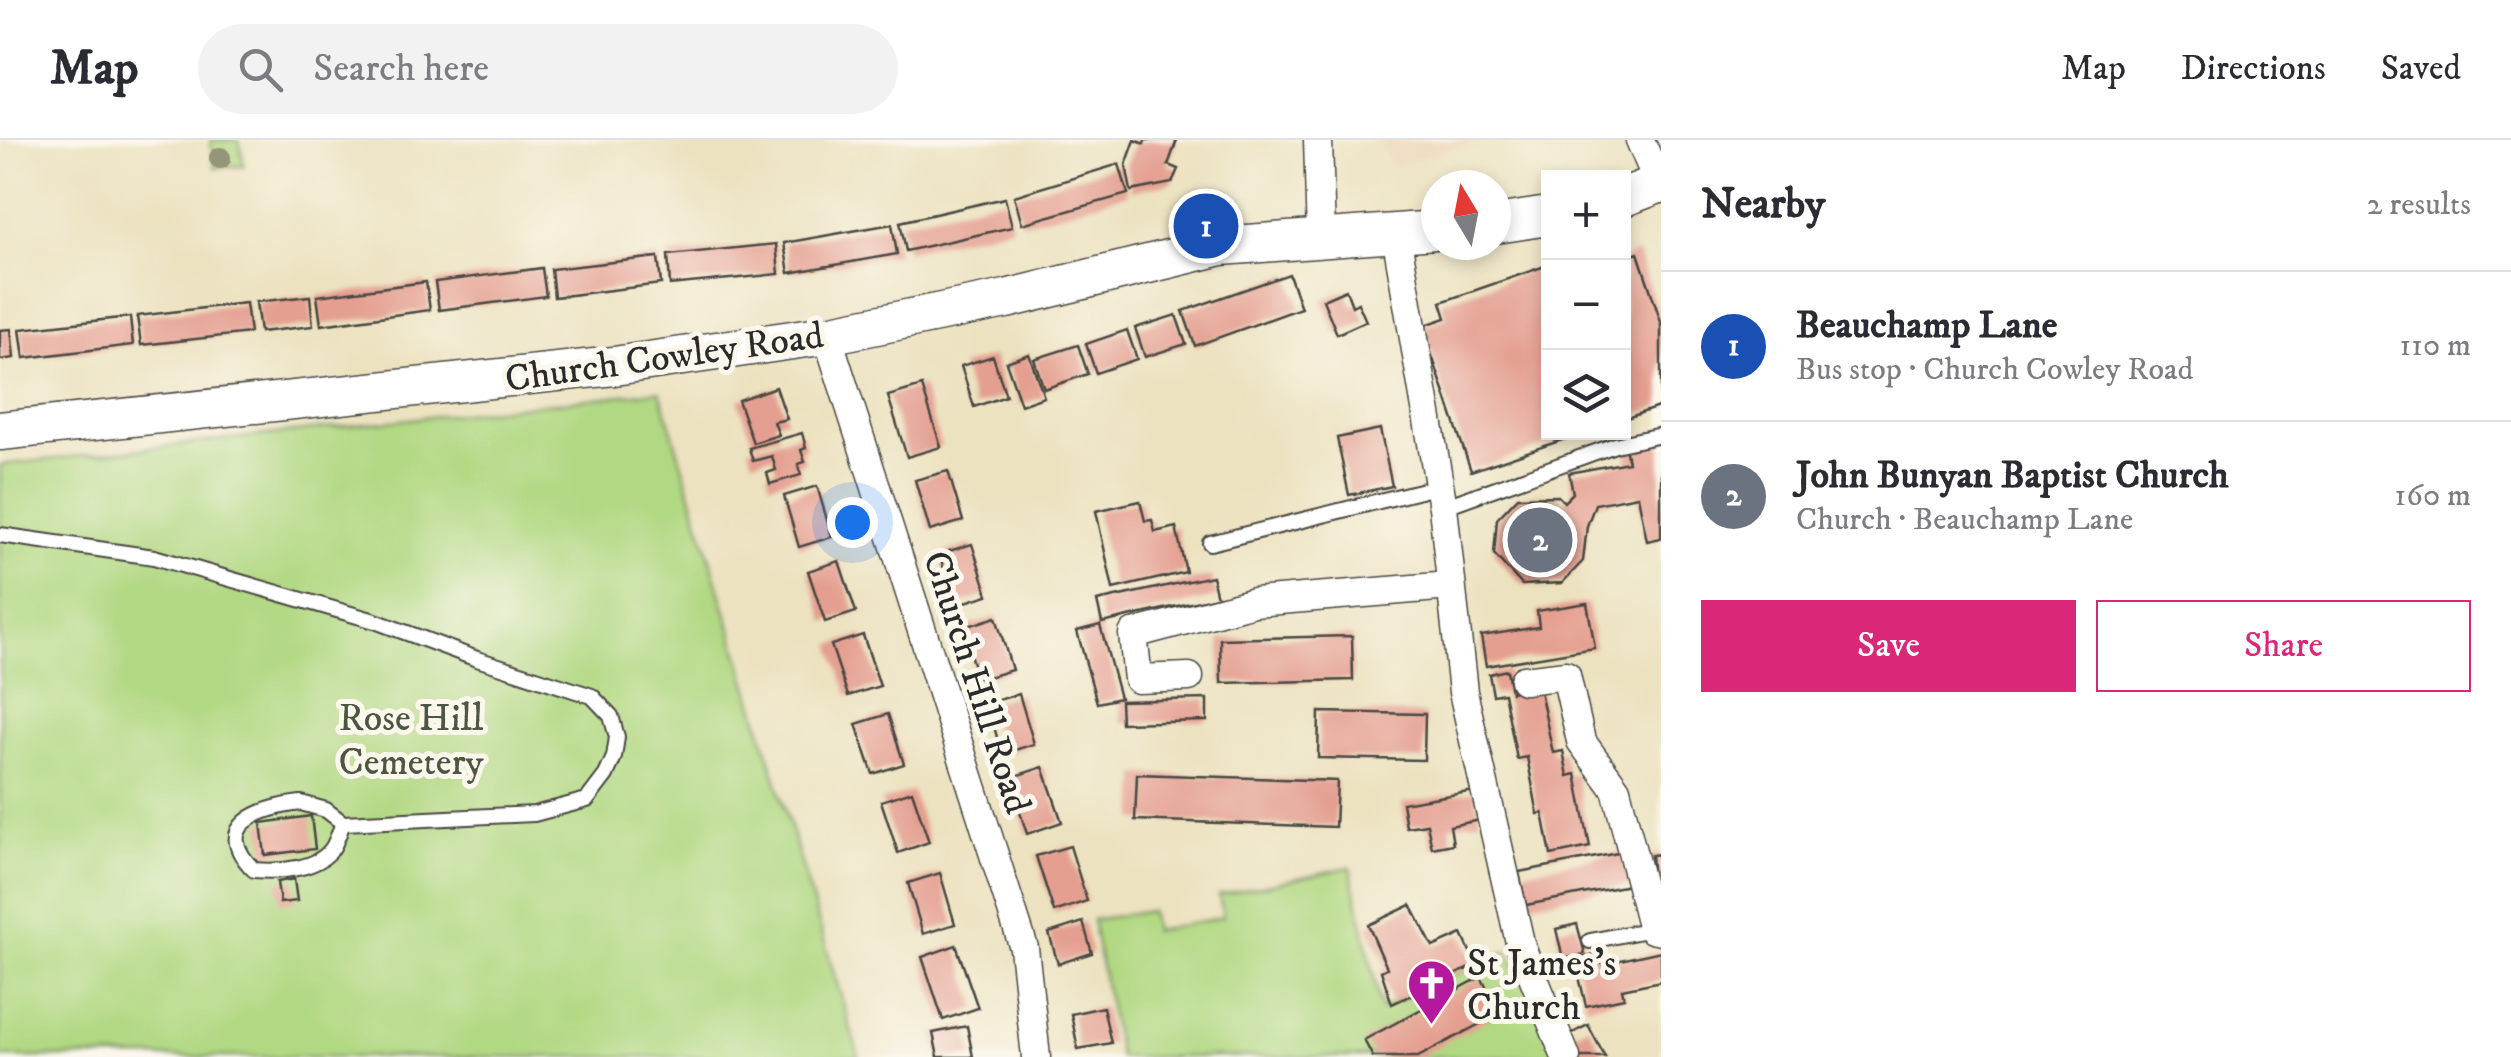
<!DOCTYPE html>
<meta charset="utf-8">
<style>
:root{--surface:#fff;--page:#f2f2f3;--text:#2b2b33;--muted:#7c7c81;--line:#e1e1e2;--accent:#db2777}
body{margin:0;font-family:"IM FELL DW Pica",serif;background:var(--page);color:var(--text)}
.controls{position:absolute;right:30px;top:30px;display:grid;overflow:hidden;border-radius:0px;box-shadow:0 5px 15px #0003}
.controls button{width:90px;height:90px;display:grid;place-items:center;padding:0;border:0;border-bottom:2px solid var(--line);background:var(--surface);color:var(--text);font:50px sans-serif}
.compass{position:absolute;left:1421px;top:30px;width:90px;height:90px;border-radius:50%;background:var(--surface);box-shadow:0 5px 15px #0003;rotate:350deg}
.you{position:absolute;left:852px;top:382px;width:35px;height:35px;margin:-25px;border:8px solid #fff;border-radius:50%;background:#1a73e8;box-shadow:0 0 0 15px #1a73e833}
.badge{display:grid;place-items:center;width:65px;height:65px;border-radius:50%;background:var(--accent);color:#fff;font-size:32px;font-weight:700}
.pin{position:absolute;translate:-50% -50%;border:5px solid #fff;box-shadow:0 2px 10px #0006}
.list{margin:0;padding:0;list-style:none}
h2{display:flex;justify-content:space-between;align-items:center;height:130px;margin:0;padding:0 40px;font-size:42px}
h2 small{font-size:32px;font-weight:400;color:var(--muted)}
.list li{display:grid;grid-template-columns:65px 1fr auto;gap:30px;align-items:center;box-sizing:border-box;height:150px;padding:0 40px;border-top:2px solid var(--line)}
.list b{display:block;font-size:38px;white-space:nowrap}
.list p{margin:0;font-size:32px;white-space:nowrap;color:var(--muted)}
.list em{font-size:32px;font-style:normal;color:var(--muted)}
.actions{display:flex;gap:20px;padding:30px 40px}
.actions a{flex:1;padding:22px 0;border:2px solid var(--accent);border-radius:0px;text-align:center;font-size:35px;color:var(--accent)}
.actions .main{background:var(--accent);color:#fff}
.icon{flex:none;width:55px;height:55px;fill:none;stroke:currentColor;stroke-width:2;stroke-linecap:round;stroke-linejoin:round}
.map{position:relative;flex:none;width:1661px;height:917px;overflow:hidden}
header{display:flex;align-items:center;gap:60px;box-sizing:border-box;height:140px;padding:0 50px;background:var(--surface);border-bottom:2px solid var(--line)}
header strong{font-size:48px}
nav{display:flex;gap:55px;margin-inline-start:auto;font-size:35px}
.search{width:700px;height:90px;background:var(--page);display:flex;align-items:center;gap:25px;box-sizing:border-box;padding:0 35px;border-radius:55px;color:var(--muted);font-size:38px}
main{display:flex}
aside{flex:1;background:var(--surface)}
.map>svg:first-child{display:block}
.built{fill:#eed7bb}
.green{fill:#b1d882;stroke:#6e8256;stroke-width:2.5}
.building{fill:#e49f90}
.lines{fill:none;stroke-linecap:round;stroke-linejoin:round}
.lane-casing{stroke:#484641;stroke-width:18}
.street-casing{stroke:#484641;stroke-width:31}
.secondary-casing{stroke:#484641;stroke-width:41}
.lane{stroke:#fff;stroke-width:14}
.street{stroke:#fff;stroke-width:28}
.secondary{stroke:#fff;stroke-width:38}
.tree{fill:#94957a}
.labels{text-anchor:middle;stroke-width:10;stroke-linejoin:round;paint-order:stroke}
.street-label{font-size:38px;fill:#2b2b2b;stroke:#fbf7ec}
.park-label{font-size:38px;fill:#4c5641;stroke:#fbf7ec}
.poi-label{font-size:38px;fill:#2b2b2b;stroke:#fbf7ec;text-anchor:start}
</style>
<header>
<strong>Map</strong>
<div class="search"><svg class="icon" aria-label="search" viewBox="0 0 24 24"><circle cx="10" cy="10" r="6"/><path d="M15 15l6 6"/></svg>Search here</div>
<nav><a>Map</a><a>Directions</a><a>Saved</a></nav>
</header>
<main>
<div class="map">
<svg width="1661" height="917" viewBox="0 0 1661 917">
<rect width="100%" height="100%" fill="#fbf7ec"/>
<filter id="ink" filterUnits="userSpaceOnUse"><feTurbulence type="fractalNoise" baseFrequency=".01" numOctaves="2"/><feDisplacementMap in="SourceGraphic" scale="20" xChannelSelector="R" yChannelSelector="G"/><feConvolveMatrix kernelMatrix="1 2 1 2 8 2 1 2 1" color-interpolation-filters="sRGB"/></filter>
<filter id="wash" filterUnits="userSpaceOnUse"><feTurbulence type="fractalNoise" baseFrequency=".0048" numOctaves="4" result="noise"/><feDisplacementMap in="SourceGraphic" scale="40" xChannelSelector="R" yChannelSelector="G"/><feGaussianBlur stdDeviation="2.25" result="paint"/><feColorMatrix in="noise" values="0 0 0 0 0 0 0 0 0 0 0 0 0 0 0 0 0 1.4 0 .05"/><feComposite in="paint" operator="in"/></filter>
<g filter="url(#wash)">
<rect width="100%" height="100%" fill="#ece2c0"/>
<polygon class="built" points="1381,0 1484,0 1391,26"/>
<g class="green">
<polygon points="210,0 239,0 244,26 215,28"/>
<polygon points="660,251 859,917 0,917 0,325"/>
<polygon points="1350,727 1381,869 1507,811 1533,856 1557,917 1119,917 1092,780 1150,771 1154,791 1223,777 1219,755"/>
</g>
<g id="blocks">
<g class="building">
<polygon points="1135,0 1144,4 1145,0 1177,0 1168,25 1178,29 1172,43 1131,51 1126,25"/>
<polygon points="1119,24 1128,54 1022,84 1014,56"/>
<polygon points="1005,58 1012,87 906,111 900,82"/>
<polygon points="892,84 897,114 789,133 784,103"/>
<polygon points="776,104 779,134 670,145 668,115"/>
<polygon points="1638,113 1661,182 1661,266 1624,279 1624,118"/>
<polygon points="658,117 661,144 554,157 551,129"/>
<polygon points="1548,125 1549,292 1583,293 1471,331 1422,186 1446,178 1441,162"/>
<polygon points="542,128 546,156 439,170 435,142"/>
<polygon points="1289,134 1301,168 1195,206 1183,171"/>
<polygon points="426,142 430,170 321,185 317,156"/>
<polygon points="1346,150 1352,166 1358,163 1366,181 1337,194 1323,160"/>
<polygon points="310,156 313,186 260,192 256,162"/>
<polygon points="246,163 250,193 141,205 137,176"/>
<polygon points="1176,175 1186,204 1145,217 1135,188"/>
<polygon points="130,177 133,205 24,218 20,189"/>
<polygon points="11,189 14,218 0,220 0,190"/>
<polygon points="1127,190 1137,219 1096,233 1086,204"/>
<polygon points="1078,205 1088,234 1044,249 1034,219"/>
<polygon points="1029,214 1044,257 1021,265 1006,222"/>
<polygon points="993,216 1006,256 974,267 961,226"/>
<polygon points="922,246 941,307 907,317 888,256"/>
<polygon points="776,247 787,279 774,282 779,295 753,303 738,260"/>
<polygon points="1380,289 1392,346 1349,355 1337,298"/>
<polygon points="802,293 806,308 801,310 805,322 798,324 801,335 770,344 767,333 776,330 772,316 753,321 749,308"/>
<polygon points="1661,301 1661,398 1647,401 1638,356 1595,364 1587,386 1583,421 1562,443 1522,445 1494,414 1497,379 1518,357 1558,356 1564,362 1573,353 1569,333 1628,322 1625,307"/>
<polygon points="948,331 963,381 930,391 915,340"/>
<polygon points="817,346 832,397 799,407 784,356"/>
<polygon points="1140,361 1145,381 1152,380 1155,392 1176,387 1186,432 1113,449 1096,371"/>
<polygon points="972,404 988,455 956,465 939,414"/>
<polygon points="839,421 856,472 825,482 808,431"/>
<polygon points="1212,436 1217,457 1102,483 1097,461"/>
<polygon points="1587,463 1595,508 1486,526 1481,496 1539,487 1537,471"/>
<polygon points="996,477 1012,530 978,540 962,488"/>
<polygon points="1100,485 1120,558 1097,563 1077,491"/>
<polygon points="863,495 880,546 848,556 831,505"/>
<polygon points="1352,496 1353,540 1221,543 1220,499"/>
<polygon points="1507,530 1511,552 1539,546 1553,613 1563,611 1568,636 1576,634 1590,707 1551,715 1543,673 1538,674 1527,617 1517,619 1504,553 1493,555 1489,534"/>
<polygon points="1019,554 1034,604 1002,614 987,563"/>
<polygon points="1207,559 1207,581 1121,583 1120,561"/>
<polygon points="1319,572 1425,574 1424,620 1318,618"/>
<polygon points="888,574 904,624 873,634 856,584"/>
<polygon points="1043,627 1062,682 1027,694 1009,638"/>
<polygon points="1137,634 1337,641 1335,687 1135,680"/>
<polygon points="912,651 929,702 898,713 881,661"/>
<polygon points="1475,651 1480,680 1450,686 1453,704 1432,708 1427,684 1406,687 1402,663"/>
<polygon points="311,676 315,709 265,715 261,683"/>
<polygon points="1070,706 1087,761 1054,772 1036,716"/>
<polygon points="1628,711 1634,744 1526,765 1519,732"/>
<polygon points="1661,714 1661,754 1654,754 1651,715"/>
<polygon points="940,733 955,784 923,794 908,743"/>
<polygon points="294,739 297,761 280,763 277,742"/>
<polygon points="1411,765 1433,807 1462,794 1476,825 1392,864 1381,831 1387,828 1368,785"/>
<polygon points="1083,782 1092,813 1058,824 1049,793"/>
<polygon points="1577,784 1585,814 1563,819 1556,789"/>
<polygon points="956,805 978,868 943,880 922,817"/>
<polygon points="1661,811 1661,841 1622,849 1624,858 1586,866 1575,820 1599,814 1602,824"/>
<polygon points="1481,837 1500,873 1418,917 1373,917 1364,900"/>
<polygon points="1103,867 1111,903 1078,909 1071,874"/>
<polygon points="1588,885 1605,917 1579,917 1567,896"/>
<polygon points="967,886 973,917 938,917 933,893"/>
</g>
</g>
</g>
<g filter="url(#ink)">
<use href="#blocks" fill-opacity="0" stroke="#484641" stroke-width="2.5"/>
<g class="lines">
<defs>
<g id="lane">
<polyline points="1443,367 1615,305 1661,295"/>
<polyline points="0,395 154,417 375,481 477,519 592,556 611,576 617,597 614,617 606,635 587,660 534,674 343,683"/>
<polyline points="1210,403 1440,346"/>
<path d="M301,663L326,670L343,683C340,690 337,700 333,707C319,730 279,732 254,730C209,685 261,668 301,663Z"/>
<polyline points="1590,801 1652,789"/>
</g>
<g id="street">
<polyline points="1318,0 1321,97"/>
<polyline points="1640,0 1661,49"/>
<polyline points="1396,94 1443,367 1463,552 1521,807 1566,917"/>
<polyline points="827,195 1024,808 1036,917"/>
<polyline points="1189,537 1138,539 1133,494 1254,462 1450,446"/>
<polyline points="1524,540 1566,535 1581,601 1616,649 1652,789 1661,791"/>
</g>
<g id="secondary">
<polyline points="1624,57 1661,43"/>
<polyline points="1496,84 1548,76"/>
<polyline points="0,291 614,226 827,195 1006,159 1221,106 1436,90"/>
</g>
</defs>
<use href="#lane" class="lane-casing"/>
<use href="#street" class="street-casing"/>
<use href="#secondary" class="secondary-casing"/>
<use href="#lane" class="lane"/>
<use href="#street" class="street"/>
<use href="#secondary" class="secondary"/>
</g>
<circle class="tree" cx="220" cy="18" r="11"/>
</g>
<defs>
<symbol id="church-pin" viewBox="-11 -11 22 30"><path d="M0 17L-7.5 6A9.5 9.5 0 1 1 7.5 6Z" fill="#b5179e" stroke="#fbf7ec"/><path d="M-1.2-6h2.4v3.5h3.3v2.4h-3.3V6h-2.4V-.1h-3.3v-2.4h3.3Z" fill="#fff"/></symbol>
</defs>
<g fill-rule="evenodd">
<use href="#church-pin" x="1404" y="816" width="55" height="75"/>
</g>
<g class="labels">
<g class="street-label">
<text transform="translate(664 216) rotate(-8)" y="13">Church Cowley Road</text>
<text transform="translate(978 542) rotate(72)" y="13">Church Hill Road</text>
</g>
<g class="park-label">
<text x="411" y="590">Rose Hill<tspan x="411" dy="44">Cemetery</tspan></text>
</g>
<g class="poi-label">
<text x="1467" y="835">St James's<tspan x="1467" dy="44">Church</tspan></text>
</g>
</g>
</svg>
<div class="controls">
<button>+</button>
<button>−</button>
<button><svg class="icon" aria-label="layers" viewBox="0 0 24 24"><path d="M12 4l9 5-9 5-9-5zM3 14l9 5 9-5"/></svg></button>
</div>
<svg class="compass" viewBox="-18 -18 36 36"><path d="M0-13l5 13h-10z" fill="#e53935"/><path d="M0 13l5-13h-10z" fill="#7c7c81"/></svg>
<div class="you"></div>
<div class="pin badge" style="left:1206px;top:86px;background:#1a4fb4">1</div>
<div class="pin badge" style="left:1540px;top:400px;background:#6b7280">2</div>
</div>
<aside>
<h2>Nearby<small>2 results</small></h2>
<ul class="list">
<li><span class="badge" style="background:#1a4fb4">1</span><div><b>Beauchamp Lane</b><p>Bus stop · Church Cowley Road</p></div><em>110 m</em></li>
<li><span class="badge" style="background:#6b7280">2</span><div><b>John Bunyan Baptist Church</b><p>Church · Beauchamp Lane</p></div><em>160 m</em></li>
</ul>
<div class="actions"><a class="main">Save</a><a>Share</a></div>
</aside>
</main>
